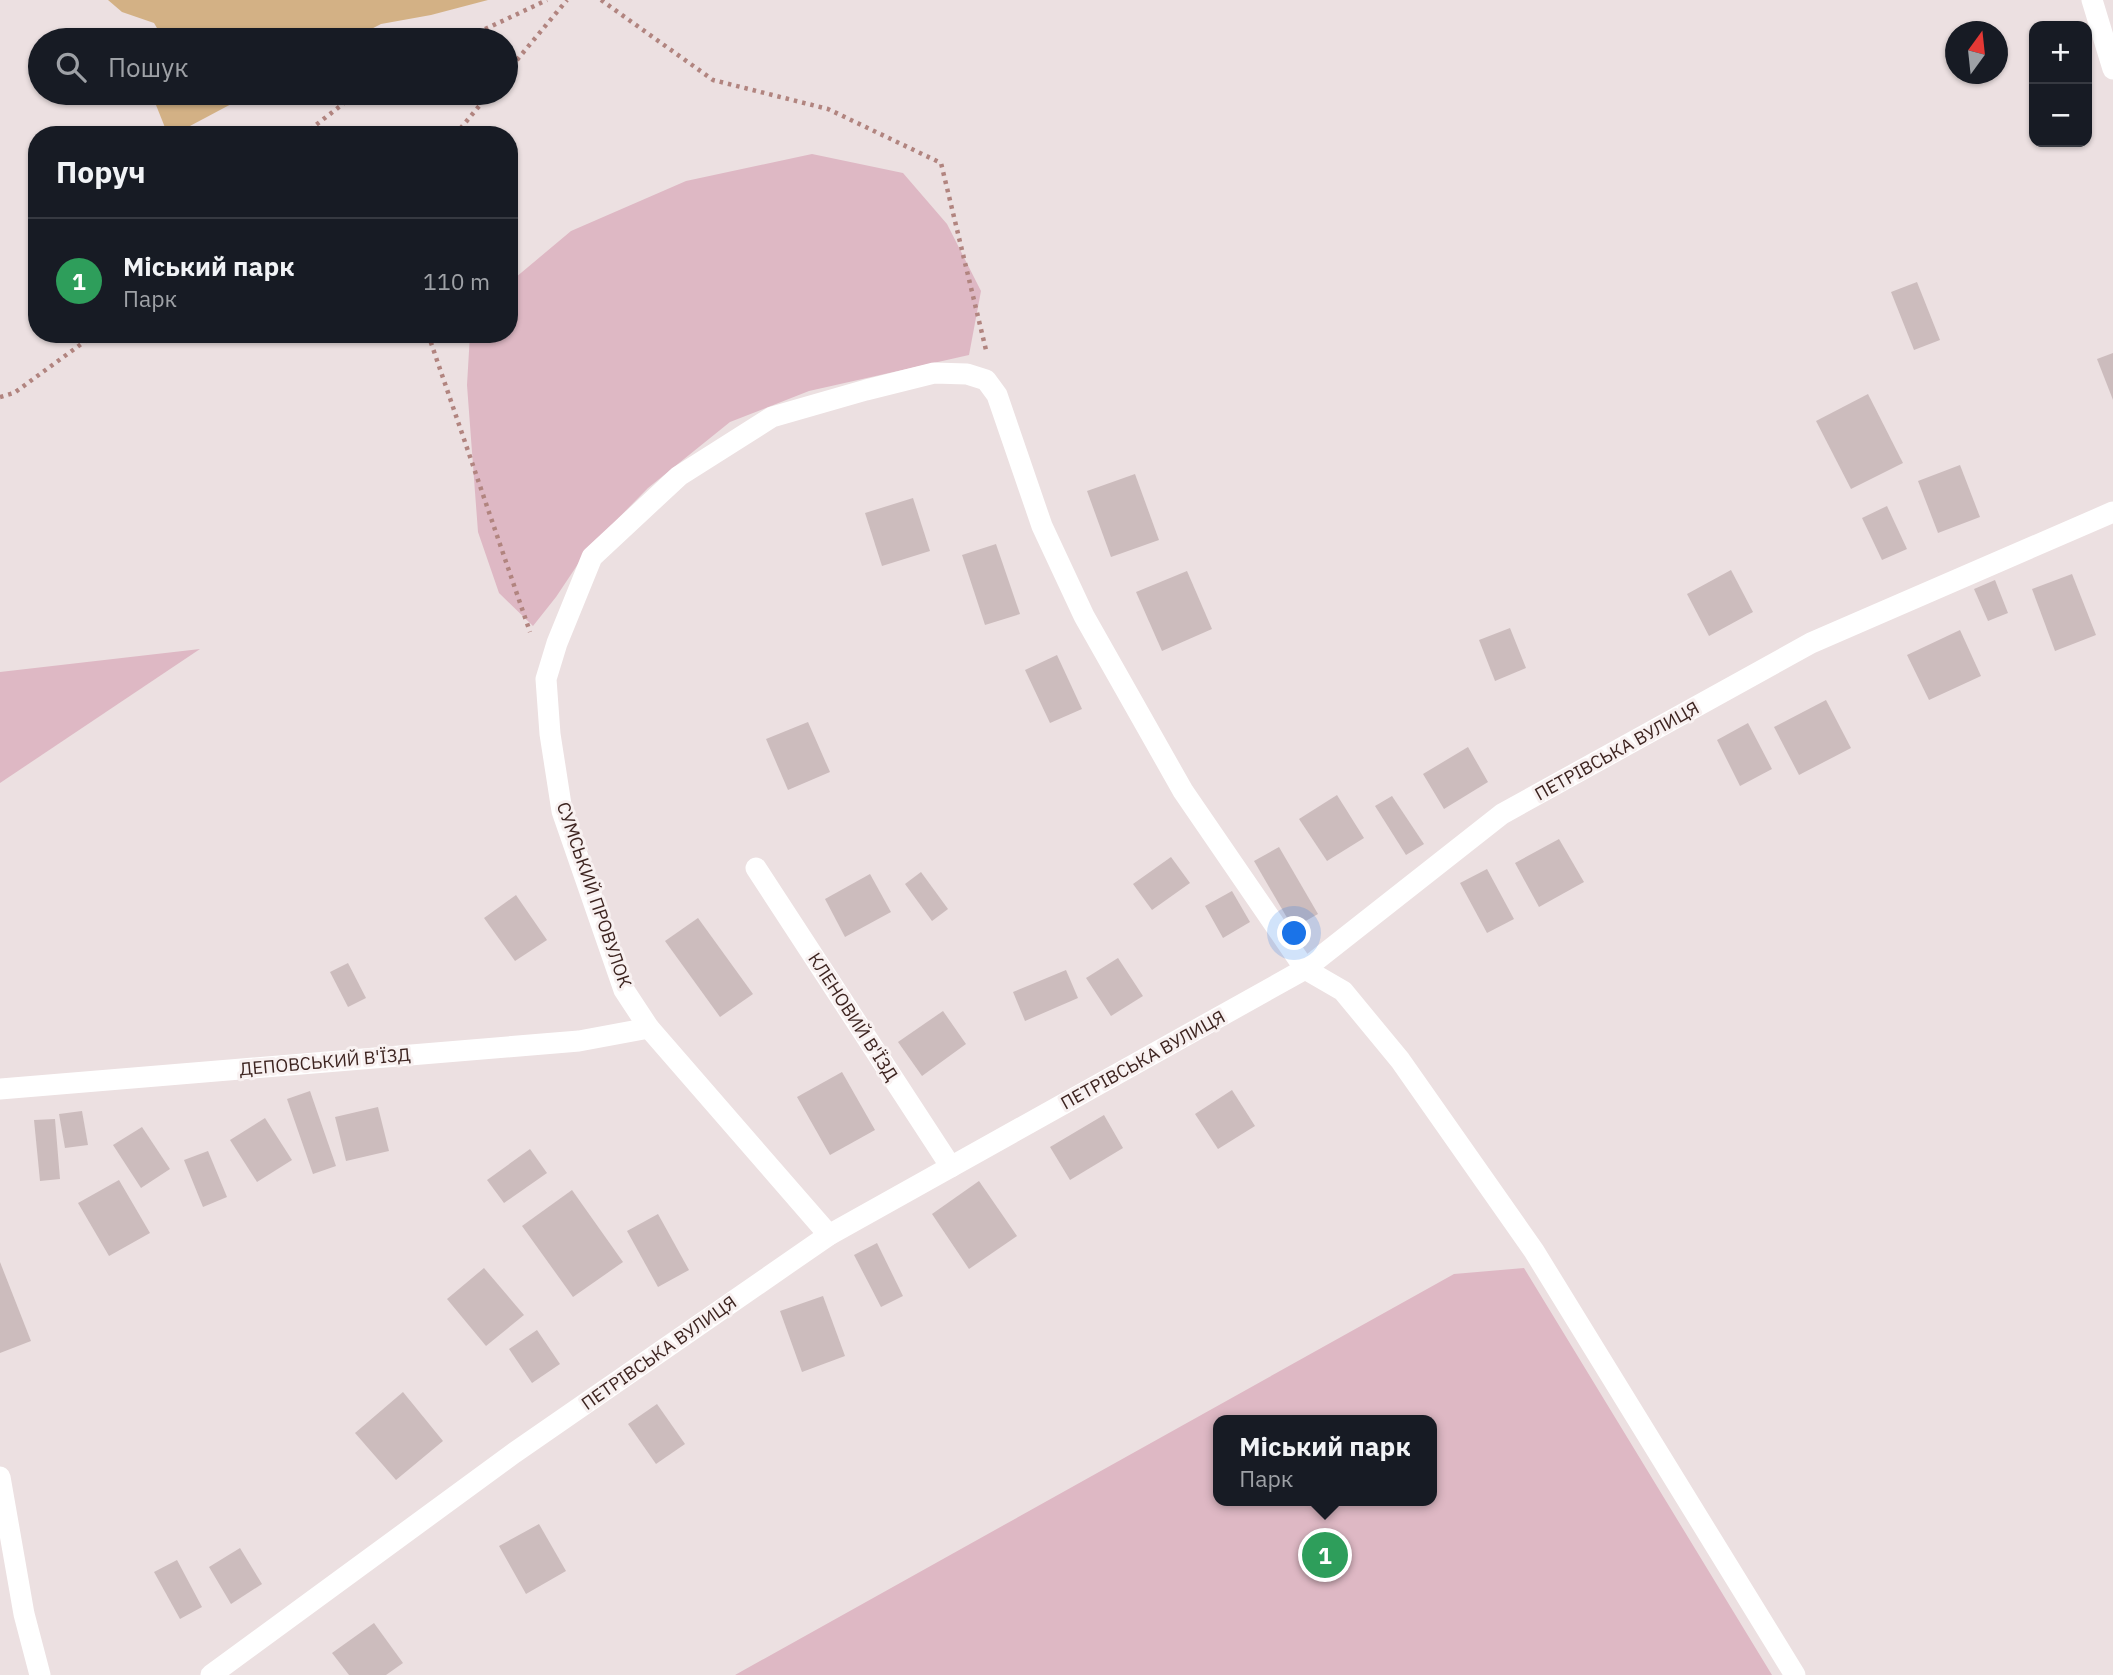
<!DOCTYPE html>
<html lang="uk">
<meta charset="utf-8">
<style>
:root{--surface:#171b24;--page:#20242c;--text:#f1f3f6;--muted:#9ea1a6;--line:#363941;--accent:#0b8043}
body{margin:0;font-family:"IBM Plex Sans",sans-serif;background:var(--page);color:var(--text)}
.controls{position:absolute;right:21px;top:21px;display:grid;overflow:hidden;border-radius:14px;box-shadow:0 2px 5px #0004}
.controls button{width:63px;height:63px;display:grid;place-items:center;padding:0;border:0;border-bottom:2px solid var(--line);background:var(--surface);color:var(--text);font:35px sans-serif}
.compass{position:absolute;left:1945px;top:21px;width:63px;height:63px;border-radius:50%;background:var(--surface);box-shadow:0 2px 5px #0004;rotate:15deg}
.you{position:absolute;left:1295px;top:934px;width:24px;height:24px;margin:-18px;border:5px solid #fff;border-radius:50%;background:#1a73e8;box-shadow:0 0 0 10px #1a73e833}
.badge{display:grid;place-items:center;width:46px;height:46px;border-radius:50%;background:var(--accent);color:#fff;font-size:23px;font-weight:700}
.pin{position:absolute;translate:-50% -50%;border:4px solid #fff;box-shadow:0 2px 7px #0006}
.popup{position:absolute;left:1213px;top:1415px;width:224px;height:91px;box-sizing:border-box;display:grid;place-content:center;border-radius:14px;background:var(--surface);filter:drop-shadow(0 2px 5px #0005);font-size:23px;white-space:nowrap;color:var(--muted)}
.popup b{font-size:26px;color:var(--text)}
.popup::after{content:'';position:absolute;left:50%;top:100%;margin-left:-14px;border:14px solid transparent;border-top-color:var(--surface)}
.list{margin:0;padding:0;list-style:none}
h2{display:flex;justify-content:space-between;align-items:center;height:91px;margin:0;padding:0 28px;font-size:30px}
h2 small{font-size:23px;font-weight:400;color:var(--muted)}
.list li{display:grid;grid-template-columns:46px 1fr auto;gap:21px;align-items:center;box-sizing:border-box;height:126px;padding:0 28px;border-top:2px solid var(--line)}
.list b{display:block;font-size:26px;white-space:nowrap}
.list p{margin:0;font-size:23px;white-space:nowrap;color:var(--muted)}
.list em{font-size:23px;font-style:normal;color:var(--muted)}
.icon{flex:none;width:38px;height:38px;fill:none;stroke:currentColor;stroke-width:2;stroke-linecap:round;stroke-linejoin:round}
.map{position:relative;flex:none;width:2113px;height:1675px;overflow:hidden}
.search{position:absolute;background:var(--surface);box-shadow:0 2px 5px #0004;left:28px;top:28px;width:490px;height:77px;display:flex;align-items:center;gap:18px;box-sizing:border-box;padding:0 24px;border-radius:38px;color:var(--muted);font-size:26px}
.panel{position:absolute;background:var(--surface);box-shadow:0 2px 5px #0004;left:28px;top:126px;width:490px;height:217px;border-radius:28px}
.map>svg:first-child{display:block}
.green{fill:#deb8c4;fill-rule:evenodd}
.water{fill:#d3b185}
.building{fill:#ccbcbd}
.lines{fill:none;stroke-linecap:round;stroke-linejoin:round}
.path{stroke:#b1847f;stroke-width:4.5;stroke-dasharray:3.5 5;stroke-linecap:butt}
.minor{stroke:#fff;stroke-width:21}
.labels{text-anchor:middle;stroke-width:6;stroke-linejoin:round;paint-order:stroke}
.street-label{font-size:18px;fill:#3d2420;stroke:#f8f1f1}
</style>
<div class="map">
<svg width="2113" height="1675" viewBox="0 0 2113 1675">
<rect width="100%" height="100%" fill="#ece0e1"/>
<g class="green">
<polygon points="812,154 903,173 947,224 981,291 969,355 809,391 730,422 648,488 588,549 556,597 533,626 499,593 478,532 467,385 470,334 509,334 509,283 571,231 686,181"/>
<polygon points="200,649 0,783 0,672"/>
<path d="M1524,1268L1772,1675H735L1454,1274ZM1218,1420H1432V1501H1218Z"/>
</g>
<g class="water">
<polygon points="108,0 488,0 431,15 381,24 350,40 164,40 154,23 122,12"/>
<polygon points="158,93 252,93 173,135 168,135 154,100"/>
</g>
<g class="building">
<polygon points="1917,282 1940,340 1914,350 1891,292"/>
<polygon points="2113,353 2113,400 2097,359"/>
<polygon points="1868,394 1903,463 1851,489 1816,421"/>
<polygon points="1960,465 1980,517 1938,533 1918,481"/>
<polygon points="1135,474 1159,540 1111,557 1087,491"/>
<polygon points="913,498 930,551 882,566 865,513"/>
<polygon points="1887,506 1907,549 1882,560 1862,518"/>
<polygon points="996,544 1020,614 985,625 962,555"/>
<polygon points="1731,570 1753,612 1709,636 1687,594"/>
<polygon points="1187,571 1212,629 1162,651 1136,592"/>
<polygon points="2072,574 2096,635 2055,651 2032,589"/>
<polygon points="1995,580 2008,613 1988,621 1974,589"/>
<polygon points="1510,628 1526,668 1495,681 1479,640"/>
<polygon points="1960,630 1981,676 1929,700 1907,655"/>
<polygon points="1057,655 1082,709 1050,723 1025,670"/>
<polygon points="1826,700 1851,748 1799,775 1774,727"/>
<polygon points="808,722 830,772 788,790 766,739"/>
<polygon points="1748,723 1772,769 1740,786 1717,740"/>
<polygon points="1468,747 1488,782 1444,809 1423,774"/>
<polygon points="1337,795 1364,838 1327,861 1299,819"/>
<polygon points="1392,796 1424,844 1406,855 1375,806"/>
<polygon points="1559,839 1584,882 1539,907 1515,863"/>
<polygon points="1279,847 1318,914 1293,928 1254,861"/>
<polygon points="1171,857 1190,883 1152,910 1133,884"/>
<polygon points="1487,869 1514,919 1487,933 1460,883"/>
<polygon points="921,872 948,909 932,921 905,884"/>
<polygon points="870,874 891,912 845,937 825,899"/>
<polygon points="1232,891 1250,922 1223,938 1205,906"/>
<polygon points="516,895 547,940 515,961 484,918"/>
<polygon points="698,918 753,994 720,1017 665,941"/>
<polygon points="1118,958 1143,996 1111,1016 1086,978"/>
<polygon points="348,963 366,998 348,1007 330,972"/>
<polygon points="1066,970 1078,998 1025,1021 1013,992"/>
<polygon points="943,1011 966,1044 922,1076 898,1042"/>
<polygon points="842,1072 875,1130 830,1155 797,1097"/>
<polygon points="1232,1090 1255,1126 1218,1149 1195,1114"/>
<polygon points="310,1091 336,1166 313,1174 287,1099"/>
<polygon points="378,1107 389,1151 346,1161 335,1117"/>
<polygon points="82,1111 88,1145 65,1148 59,1114"/>
<polygon points="1104,1115 1123,1148 1070,1180 1050,1147"/>
<polygon points="265,1118 292,1160 257,1182 230,1140"/>
<polygon points="55,1119 60,1179 40,1181 34,1120"/>
<polygon points="142,1127 170,1169 141,1188 113,1145"/>
<polygon points="530,1149 547,1173 504,1203 487,1180"/>
<polygon points="208,1151 227,1197 203,1207 184,1160"/>
<polygon points="119,1180 150,1233 109,1256 78,1203"/>
<polygon points="979,1181 1017,1236 969,1269 932,1214"/>
<polygon points="572,1190 623,1262 573,1297 522,1226"/>
<polygon points="658,1214 689,1270 658,1287 627,1231"/>
<polygon points="877,1243 903,1296 881,1307 854,1255"/>
<polygon points="0,1262 31,1341 0,1353"/>
<polygon points="484,1268 524,1315 486,1346 447,1299"/>
<polygon points="823,1296 845,1356 802,1372 780,1311"/>
<polygon points="537,1330 560,1364 532,1383 509,1349"/>
<polygon points="403,1392 443,1441 396,1480 355,1433"/>
<polygon points="657,1404 685,1444 656,1464 628,1424"/>
<polygon points="539,1524 566,1571 526,1594 499,1546"/>
<polygon points="240,1548 262,1584 231,1604 209,1567"/>
<polygon points="177,1560 202,1607 180,1619 154,1572"/>
<polygon points="374,1623 403,1663 386,1675 349,1675 332,1653"/>
</g>
<g class="lines">
<g class="path">
<polyline points="601,0 713,80 828,109 941,163 986,350"/>
<polyline points="462,40 547,0"/>
<polyline points="506,73 567,0"/>
<polyline points="303,135 357,93"/>
<polyline points="455,135 490,93"/>
<polyline points="428,334 530,632"/>
<polyline points="0,397 14,393 95,334"/>
</g>
<g class="minor">
<polyline points="2092,0 2113,69"/>
<polyline points="756,868 951,1167"/>
<polyline points="0,1089 579,1041 649,1028"/>
<polyline points="829,1235 649,1028 624,990 562,811 550,734 546,679 557,643 592,557 679,476 772,417 866,390 934,373 967,374 986,380 997,395 1042,526 1084,616 1183,791 1305,969 1343,991 1400,1060 1534,1251 1795,1675"/>
<polyline points="0,1477 24,1614 40,1675"/>
<polyline points="211,1675 514,1453 829,1235 1305,969 1502,814 1811,643 2113,512"/>
</g>
</g>
<g class="labels">
<g class="street-label">
<text transform="translate(1617 751) rotate(-29)" y="6">ПЕТРІВСЬКА ВУЛИЦЯ</text>
<text transform="translate(594 895) rotate(71)" y="6">СУМСЬКИЙ ПРОВУЛОК</text>
<text transform="translate(853 1017) rotate(57)" y="6">КЛЕНОВИЙ В'ЇЗД</text>
<text transform="translate(1143 1060) rotate(-29)" y="6">ПЕТРІВСЬКА ВУЛИЦЯ</text>
<text transform="translate(325 1062) rotate(-5)" y="6">ДЕПОВСЬКИЙ В'ЇЗД</text>
<text transform="translate(659 1353) rotate(-35)" y="6">ПЕТРІВСЬКА ВУЛИЦЯ</text>
</g>
</g>
</svg>
<div class="controls">
<button>+</button>
<button>−</button>
</div>
<svg class="compass" viewBox="-18 -18 36 36"><path d="M0-13l5 13h-10z" fill="#e53935"/><path d="M0 13l5-13h-10z" fill="#9ea1a6"/></svg>
<div class="you"></div>
<div class="pin badge" style="left:1325px;top:1555px;background:#2e9e5b">1</div>
<div class="popup"><b>Міський парк</b>Парк</div>
<div class="search"><svg class="icon" aria-label="search" viewBox="0 0 24 24"><circle cx="10" cy="10" r="6"/><path d="M15 15l6 6"/></svg>Пошук</div>
<section class="panel">
<h2>Поруч<small></small></h2>
<ul class="list">
<li><span class="badge" style="background:#2e9e5b">1</span><div><b>Міський парк</b><p>Парк</p></div><em>110 m</em></li>
</ul>
</section>
</div>
